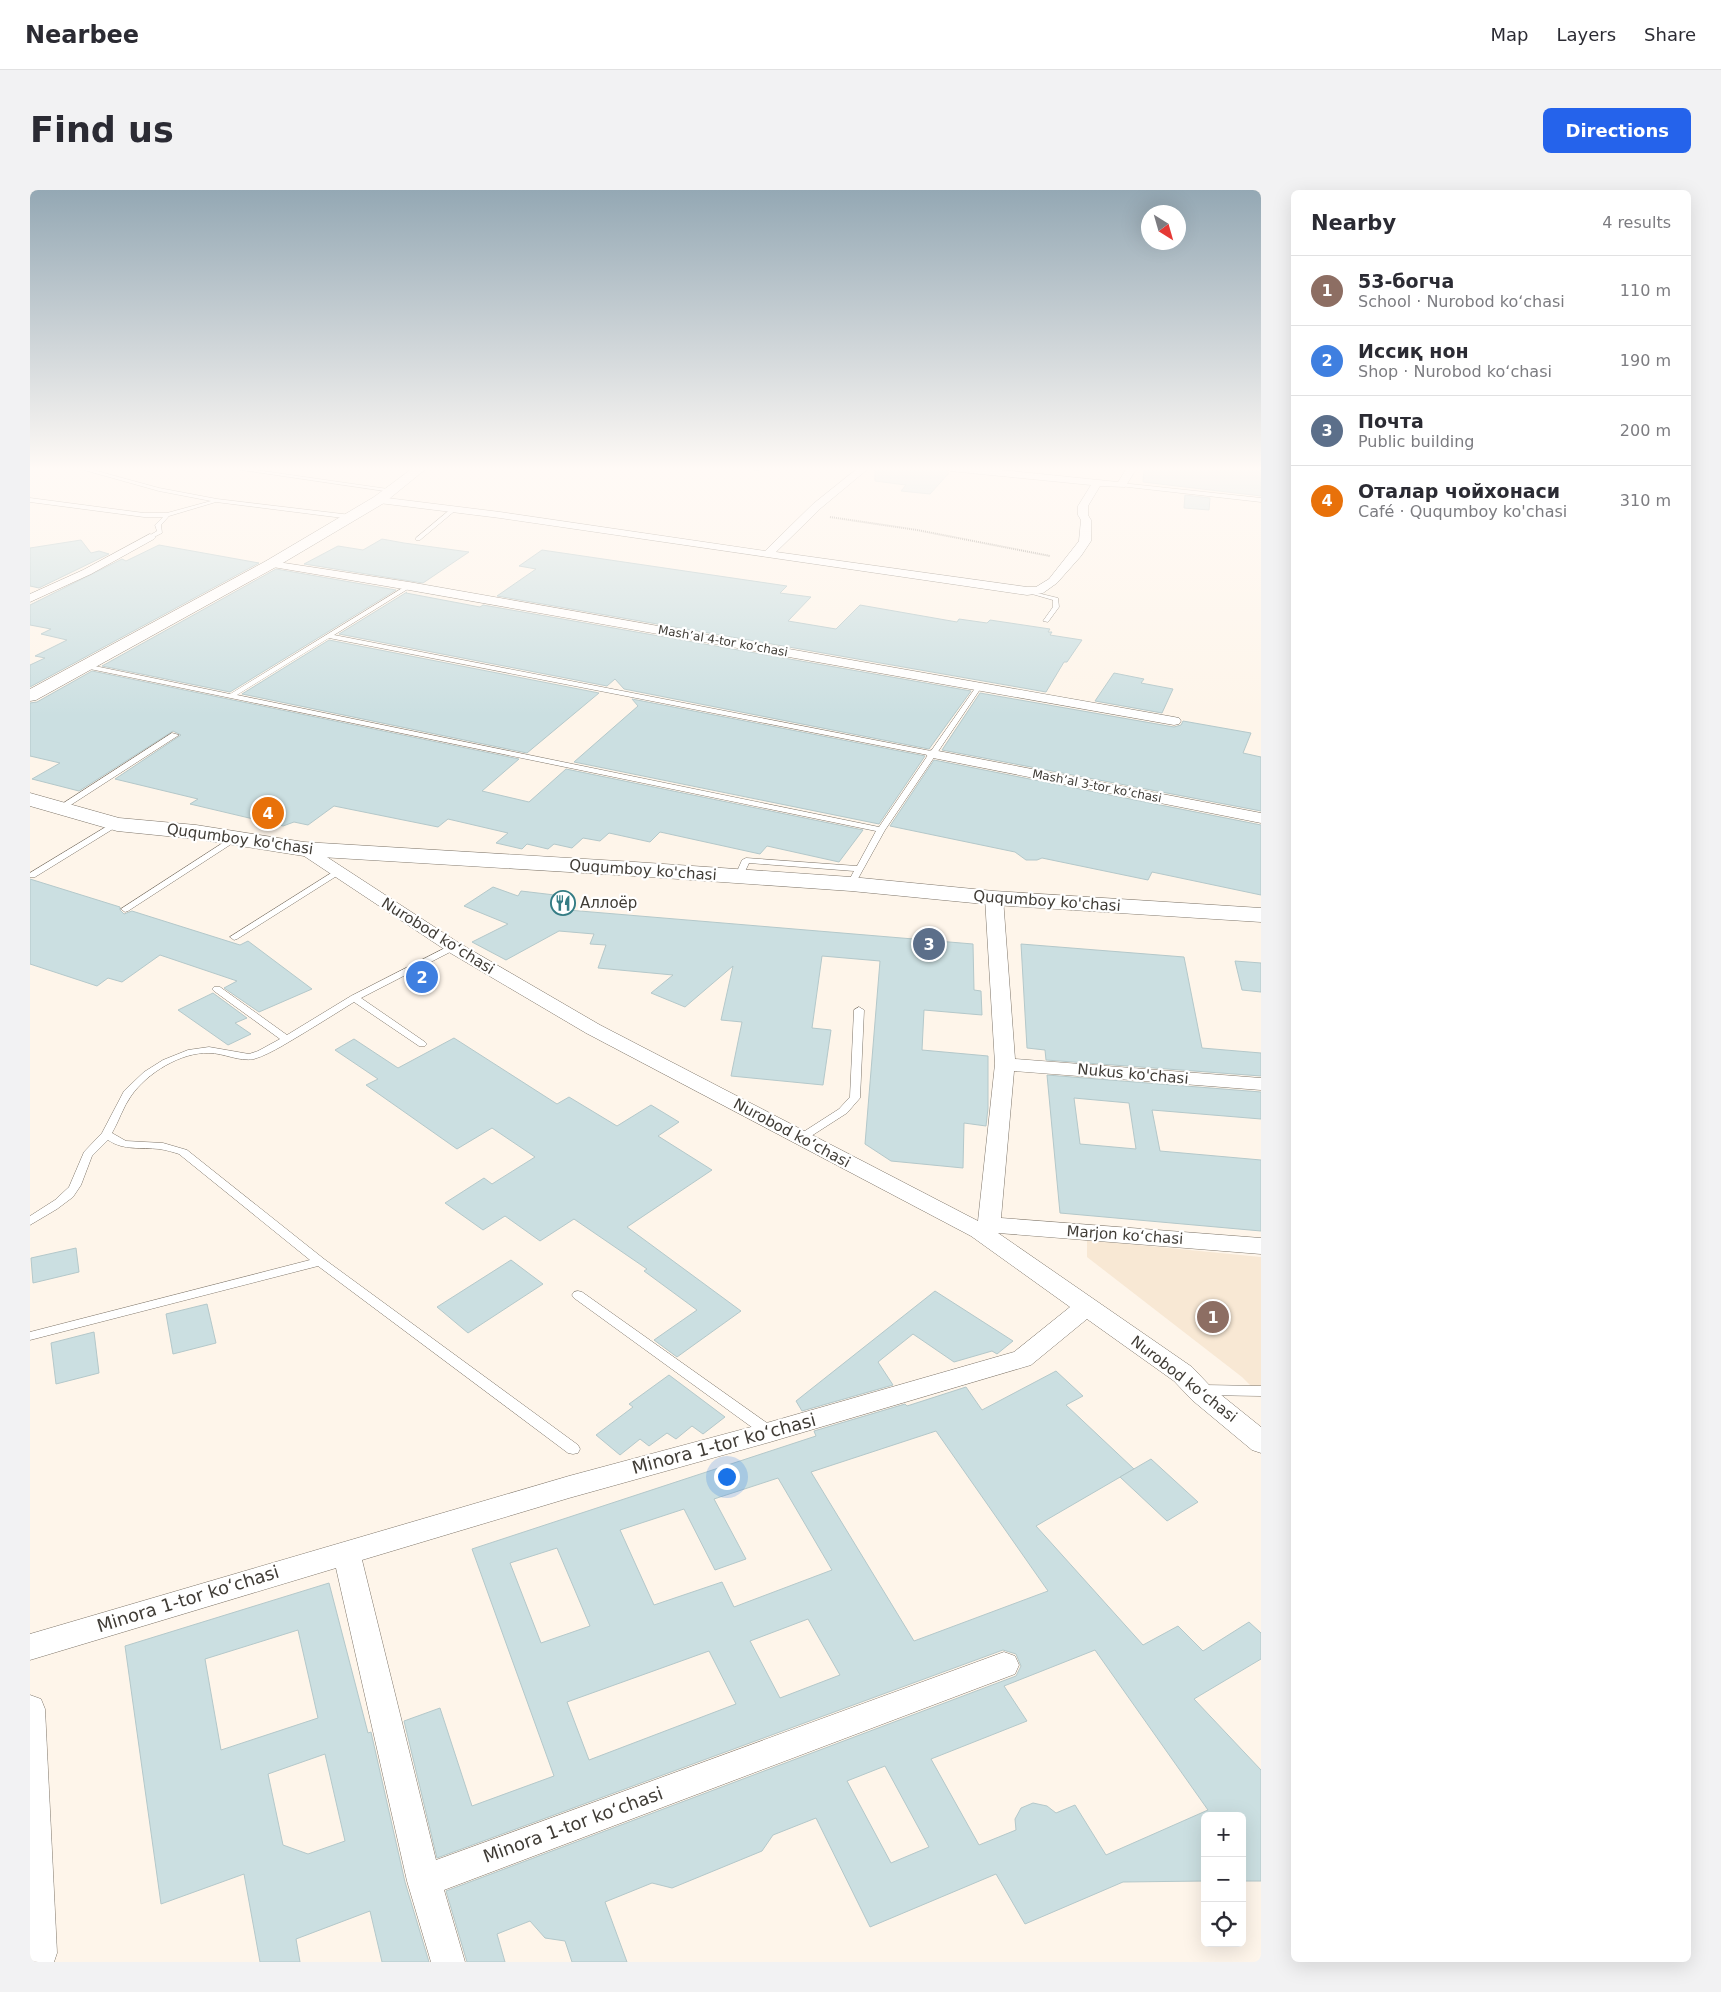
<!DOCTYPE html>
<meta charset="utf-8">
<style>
:root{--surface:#fff;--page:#f2f2f3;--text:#2b2b33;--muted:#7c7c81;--line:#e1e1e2;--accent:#2563eb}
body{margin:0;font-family:"DejaVu Sans",sans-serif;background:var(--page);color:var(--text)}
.controls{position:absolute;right:15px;bottom:15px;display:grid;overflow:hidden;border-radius:8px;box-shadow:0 5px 20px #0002}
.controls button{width:45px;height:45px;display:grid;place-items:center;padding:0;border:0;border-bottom:1px solid var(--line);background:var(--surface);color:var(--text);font:25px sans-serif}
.compass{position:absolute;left:1111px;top:15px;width:45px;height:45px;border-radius:50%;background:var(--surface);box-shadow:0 5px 20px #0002;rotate:143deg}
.you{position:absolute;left:696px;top:1286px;width:18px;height:18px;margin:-12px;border:4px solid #fff;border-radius:50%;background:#1a73e8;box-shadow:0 0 0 8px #1a73e833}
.badge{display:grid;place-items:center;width:32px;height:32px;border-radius:50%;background:var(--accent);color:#fff;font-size:16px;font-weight:700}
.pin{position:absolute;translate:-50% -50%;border:2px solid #fff;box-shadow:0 1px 5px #0006}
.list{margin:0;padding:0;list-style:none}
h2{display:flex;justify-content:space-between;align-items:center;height:65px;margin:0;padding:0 20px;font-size:21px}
h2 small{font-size:16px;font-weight:400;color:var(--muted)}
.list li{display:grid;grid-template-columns:32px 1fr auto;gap:15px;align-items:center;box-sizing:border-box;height:70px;padding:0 20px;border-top:1px solid var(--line)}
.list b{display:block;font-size:19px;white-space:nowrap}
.list p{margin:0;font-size:16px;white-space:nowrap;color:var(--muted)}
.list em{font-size:16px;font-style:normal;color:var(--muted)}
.icon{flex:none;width:28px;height:28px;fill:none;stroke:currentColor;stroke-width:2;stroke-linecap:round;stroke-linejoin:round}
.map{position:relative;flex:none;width:1231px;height:1772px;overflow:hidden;border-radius:8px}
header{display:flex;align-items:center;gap:30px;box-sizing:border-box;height:70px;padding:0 25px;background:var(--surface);border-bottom:1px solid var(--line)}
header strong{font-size:24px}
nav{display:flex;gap:28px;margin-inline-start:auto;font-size:18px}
.intro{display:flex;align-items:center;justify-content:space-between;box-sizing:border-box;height:120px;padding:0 30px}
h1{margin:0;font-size:35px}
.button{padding:12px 22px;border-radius:8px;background:var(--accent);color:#fff;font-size:18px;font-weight:700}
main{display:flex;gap:30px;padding:0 30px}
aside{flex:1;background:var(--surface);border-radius:8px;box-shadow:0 5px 20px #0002}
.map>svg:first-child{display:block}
.built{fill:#f8e8d4}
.building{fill:#cbdfe1;stroke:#b4c8ca;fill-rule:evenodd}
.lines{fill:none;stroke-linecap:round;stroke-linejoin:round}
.service-casing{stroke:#7f766a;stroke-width:1}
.minor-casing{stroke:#7f766a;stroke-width:1}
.tertiary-casing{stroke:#7f766a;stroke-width:1}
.primary-casing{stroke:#7f766a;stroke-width:1}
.path{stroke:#989289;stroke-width:2;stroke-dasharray:1 1;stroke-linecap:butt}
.service{fill:#fff;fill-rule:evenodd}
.minor{fill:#fff;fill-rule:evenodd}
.tertiary{fill:#fff;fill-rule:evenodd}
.primary{fill:#fff;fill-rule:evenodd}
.labels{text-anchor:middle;stroke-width:4.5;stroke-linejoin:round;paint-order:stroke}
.far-street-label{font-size:12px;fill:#403c36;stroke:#fff}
.street-label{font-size:15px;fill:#403c36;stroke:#fff}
.poi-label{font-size:15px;fill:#403c36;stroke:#fff;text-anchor:start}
.near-street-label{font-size:18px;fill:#403c36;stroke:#fff}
</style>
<header>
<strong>Nearbee</strong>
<nav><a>Map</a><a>Layers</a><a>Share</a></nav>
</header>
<div class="intro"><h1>Find us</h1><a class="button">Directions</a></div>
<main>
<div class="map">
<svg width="1231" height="1772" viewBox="0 0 1231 1772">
<rect width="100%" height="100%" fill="#fef5ea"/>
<polygon class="built" points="1057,1050 1231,1067 1231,1206 1212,1187 1057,1067"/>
<g class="building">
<polygon points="845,278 913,278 919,283 900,304 871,301 876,295 845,291"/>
<polygon points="1114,278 1231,278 1231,306 1113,292"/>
<polygon points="1155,305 1180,308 1179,320 1154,318"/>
<polygon points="352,349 374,353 439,362 393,393 274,374 308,356 333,360"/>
<polygon points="51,350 61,363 69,361 79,364 9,398 0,396 0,358"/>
<polygon points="129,355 229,373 0,497 0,475 15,468 5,466 37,450 11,444 21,439 0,435 0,415 92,369 96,371"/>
<polygon points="512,360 757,396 750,403 781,407 758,431 806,439 830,415 927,432 929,429 957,433 960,430 1020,439 1018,442 1022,442 1020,445 1052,450 1037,472 1034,472 1016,502 467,406 506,379 489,376"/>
<polygon points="246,379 366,400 200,502 72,476"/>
<polygon points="377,402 376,403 450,417 453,415 941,501 899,559 594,499 585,489 577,496 309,444"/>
<polygon points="299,450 569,503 497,563 212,504"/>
<polygon points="62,481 489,569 452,601 499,612 536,579 833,640 809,672 737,656 730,664 630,642 620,652 579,643 570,651 553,648 542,658 524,654 518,659 497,654 492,659 466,653 478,643 418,629 408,637 304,616 278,635 264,632 253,636 160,614 168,609 85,589 151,545 143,541 49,601 2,589 30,573 0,566 0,513 7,512"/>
<polygon points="1084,483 1114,489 1111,493 1143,499 1132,523 1065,511"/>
<polygon points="950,503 1144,537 1151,535 1153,531 1221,543 1213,563 1231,567 1231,621 912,560"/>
<polygon points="602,509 895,566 849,634 544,572 608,516"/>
<polygon points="904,570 1231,635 1231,705 1122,682 1118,690 1012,668 1007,670 996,670 985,662 860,636"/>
<polygon points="0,689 90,717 90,720 94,724 102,721 210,755 218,751 282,799 229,822 194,798 207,791 130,765 92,792 78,788 67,796 0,774"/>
<polygon points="463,697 488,706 491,701 533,706 526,719 943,754 944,800 951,801 952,825 894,820 892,860 958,866 958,918 956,936 934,933 933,978 861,971 835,954 850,771 792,766 782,838 801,840 793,895 701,886 712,832 691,830 703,776 655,817 621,803 643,785 568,778 576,755 560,754 564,744 529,741 476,770 442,752 478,734 434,716"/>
<polygon points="991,754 1154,767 1172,858 1231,863 1231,886 1016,870 1015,860 997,858"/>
<polygon points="1205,771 1231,773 1231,802 1212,800"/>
<polygon points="183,803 217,828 205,833 221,844 198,855 148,820"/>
<polygon points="424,848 527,914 539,907 587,936 621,915 649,932 628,946 682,980 597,1037 711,1121 647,1167 624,1150 667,1120 614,1081 617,1079 544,1029 510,1051 475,1026 453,1040 415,1013 454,988 462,994 505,967 462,938 427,959 336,895 348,889 305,860 324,849 368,878"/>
<path d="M1017,885L1231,902V929L1122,920L1130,961L1231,970V1041L1030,1023ZM1044,908L1099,913L1106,959L1050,954Z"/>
<polygon points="46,1058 49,1082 3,1093 1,1068"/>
<polygon points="481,1070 513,1094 438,1143 407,1117"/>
<polygon points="905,1101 983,1151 967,1164 962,1161 924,1172 883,1144 848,1172 863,1195 772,1221 766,1211"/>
<polygon points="177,1114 186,1153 143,1164 136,1124"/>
<polygon points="64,1142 69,1183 26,1194 21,1153"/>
<path d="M1026,1181L1053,1206L1036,1215L1104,1279L1006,1336L1113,1455L1148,1436L1173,1461L1219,1432L1231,1443V1469L1164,1509L1231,1580V1691H1212V1626H1175V1691L1093,1692L995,1734L966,1684L840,1737L786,1628L743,1645L732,1661L642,1698L622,1693L575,1712L597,1772H542L535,1751L515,1748L500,1731L467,1744L475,1772H437L416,1701L986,1486L991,1476L986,1464L973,1460L407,1668L374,1531L410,1518L442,1616L524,1586L442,1359L786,1246L784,1241L875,1214L877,1216L936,1197L952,1220ZM906,1241L1018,1401L884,1451L781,1282ZM748,1288L802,1380L704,1417L692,1392L624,1415L590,1340L654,1319L685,1380L716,1369L684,1309ZM527,1358L560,1436L511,1453L480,1373ZM778,1429L810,1485L750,1508L720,1451ZM1065,1460L1178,1620L1076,1665L1045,1615L1026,1623L1017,1616L1003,1613L991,1618L985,1629L986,1640L949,1655L901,1569L997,1531L974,1496ZM679,1461L706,1514L559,1570L537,1512ZM855,1576L899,1657L861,1673L817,1591Z"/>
<polygon points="639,1185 695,1227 673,1244 662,1236 646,1249 637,1243 619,1256 610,1249 590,1265 566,1245 603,1217 599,1214"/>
<polygon points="1121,1269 1168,1312 1137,1331 1090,1287"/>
<path d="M299,1393L338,1543L341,1542L375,1692L399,1772H352L340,1721L266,1749L270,1772H230L214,1684L131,1714L95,1456ZM268,1440L288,1528L191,1560L175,1469ZM295,1564L315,1651L278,1664L253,1655L238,1584Z"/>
</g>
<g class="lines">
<defs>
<g id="service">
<polygon points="47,278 56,278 129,298 187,309 321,325 324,327 321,329 186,312 139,326 131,335 132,343 120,349 117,347 127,341 125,335 133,327 114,327 0,312 0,308 114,323 137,323 181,311 129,301"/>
<polygon points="198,278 212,278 365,300 362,302"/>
<polygon points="726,278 732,278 726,281 724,280"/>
<polygon points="1091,293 1231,308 1231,312 1089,296"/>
<polygon points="422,318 427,319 390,350 386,350 386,348"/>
<path d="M379,394L381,395V397L304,445L901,561L948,494L953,495L855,640L825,694L821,697L817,694L824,681L719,673L712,688L709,689L705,686L712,670L716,668L827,676L846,641L55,478L52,476L55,474L200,504ZM299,448L898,565L849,637L207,505Z"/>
<polygon points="995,400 1028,408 1029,417 1018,432 1013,431 1023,417 1023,410 995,402"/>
<polygon points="142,543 149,545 33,620 30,620 26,618"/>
<polygon points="84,632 87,632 91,634 5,687 0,687 0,683"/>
<polygon points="202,647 208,647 209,649 98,721 95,722 91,719"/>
<polygon points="306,680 312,680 313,682 207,749 204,750 200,747"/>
<path d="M423,754L427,757L426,759L331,808L395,852L397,854L395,856H389L324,812C300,827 276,842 252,856C243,861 234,866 224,869C209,872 194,863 179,863C151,862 117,883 101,906C93,917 89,931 82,943L96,951L133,953L157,960L294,1069L548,1255L550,1259L548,1263L543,1264L538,1263L288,1076L0,1150V1142L280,1070L149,964C143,962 136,960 129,959C111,957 94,961 78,950L62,966L51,995L43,1007L27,1019L0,1035V1026L25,1010L39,997L54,962L72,943L94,901L114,882L133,870L158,860L179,857L219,864L228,861L250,849L184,801L182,799L184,797H190L257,845L321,806Z"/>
<polygon points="829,817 834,820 830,908 817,923 775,950 767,950 766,948 767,946 809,919 820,907 824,820"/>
<polygon points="548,1101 552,1102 744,1238 745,1242 744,1246 739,1247 734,1246 544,1108 542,1105 544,1102"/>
<polygon points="1173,1195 1231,1196 1231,1206 1173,1205 1169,1203 1167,1200 1169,1197"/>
</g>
<g id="minor">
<polygon points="828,278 839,278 791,318 746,362 997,397 1006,397 1019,389 1049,351 1051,330 1048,325 1048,316 1061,295 920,281 915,278 952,278 1088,292 1097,278 1107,278 1095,297 1070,296 1058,316 1058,325 1061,330 1061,351 1051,366 1027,393 1013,403 997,405 470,328 349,313 344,310 349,307 470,322 735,361 783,314"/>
<polygon points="120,344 126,347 124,349 61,384 0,412 0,404 53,380"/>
<polygon points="241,371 379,392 1144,527 1149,528 1151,531 1149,534 1144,535 379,400 237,376 235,374 237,372"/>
<polygon points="903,560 1231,623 1231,633 898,567 896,564 898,561"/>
<polygon points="274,654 280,656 429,753 570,835 948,1031 965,874 955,708 958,704 970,704 973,708 985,869 1231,888 1231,900 984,881 971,1028 1231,1048 1231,1064 968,1043 1162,1177 1180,1196 1231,1237 1231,1263 1222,1260 1162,1210 1144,1191 1057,1129 1001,1175 740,1252 539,1308 332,1370 406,1670 974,1462 985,1466 989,1475 985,1484 414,1700 435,1772 401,1772 377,1691 306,1378 0,1470 0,1444 539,1286 740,1232 984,1162 1040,1117 941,1046 556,843 417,761 268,662 266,659 268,656"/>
<polygon points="0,1505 11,1509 15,1519 27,1763 24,1772 0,1772"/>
</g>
<polygon id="tertiary" points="383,278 397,278 354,313 246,377 6,510 0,511 0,499 236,371 344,307"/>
<polygon id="primary" points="0,603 89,628 166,635 274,652 605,672 821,687 964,701 1231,718 1231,732 964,715 821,701 605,686 274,666 166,649 87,641 0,616"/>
</defs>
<use href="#service" class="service-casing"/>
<use href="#minor" class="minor-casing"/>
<use href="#tertiary" class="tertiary-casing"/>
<use href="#primary" class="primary-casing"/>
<polyline class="path" points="800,327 887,340 1020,366"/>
<use href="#service" class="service"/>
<use href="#minor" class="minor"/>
<use href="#tertiary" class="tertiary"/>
<use href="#primary" class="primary"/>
</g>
<linearGradient id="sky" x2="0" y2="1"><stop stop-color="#94a8b4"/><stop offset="0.53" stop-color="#fffaf6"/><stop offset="1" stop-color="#fffaf6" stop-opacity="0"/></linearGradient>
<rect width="1231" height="526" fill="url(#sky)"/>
<defs>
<symbol id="restaurant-ring" viewBox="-11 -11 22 22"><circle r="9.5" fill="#fff" stroke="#347c84" stroke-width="1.5"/><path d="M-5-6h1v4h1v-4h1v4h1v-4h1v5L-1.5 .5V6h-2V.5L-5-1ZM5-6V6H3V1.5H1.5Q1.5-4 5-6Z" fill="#347c84"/></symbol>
</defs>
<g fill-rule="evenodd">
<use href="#restaurant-ring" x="519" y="699" width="28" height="28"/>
</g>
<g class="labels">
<g class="far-street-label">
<text transform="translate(693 451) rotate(10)" y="4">Mashʼal 4-tor koʼchasi</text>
<text transform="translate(1067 596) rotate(11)" y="4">Mashʼal 3-tor koʼchasi</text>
</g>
<g class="street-label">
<text transform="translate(210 649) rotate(8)" y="5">Ququmboy ko'chasi</text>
<text transform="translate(613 680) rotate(4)" y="5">Ququmboy ko'chasi</text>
<text transform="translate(1017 711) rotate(4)" y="5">Ququmboy ko'chasi</text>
<text transform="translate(408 746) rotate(32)" y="5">Nurobod koʻchasi</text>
<text transform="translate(1103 884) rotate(5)" y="5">Nukus ko'chasi</text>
<text transform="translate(762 943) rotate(28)" y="5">Nurobod koʻchasi</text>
<text transform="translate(1095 1045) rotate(4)" y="5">Marjon koʻchasi</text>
<text transform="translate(1154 1189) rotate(38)" y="5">Nurobod koʻchasi</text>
</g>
<g class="poi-label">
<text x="550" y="718">Аллоёр</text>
</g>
<g class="near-street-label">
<text transform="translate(694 1254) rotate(-15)" y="6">Minora 1-tor koʻchasi</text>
<text transform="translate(158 1409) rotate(-17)" y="6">Minora 1-tor koʻchasi</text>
<text transform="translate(543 1635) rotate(-20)" y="6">Minora 1-tor koʻchasi</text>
</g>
</g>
</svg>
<div class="controls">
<button>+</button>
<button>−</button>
<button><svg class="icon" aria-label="locate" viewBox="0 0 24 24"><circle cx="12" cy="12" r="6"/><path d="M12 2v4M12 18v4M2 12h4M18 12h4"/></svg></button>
</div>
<svg class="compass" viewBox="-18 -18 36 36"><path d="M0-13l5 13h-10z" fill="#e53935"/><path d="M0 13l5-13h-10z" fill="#7c7c81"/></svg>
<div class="you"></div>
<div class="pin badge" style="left:1183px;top:1127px;background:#8d6e63">1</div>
<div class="pin badge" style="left:392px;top:787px;background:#3f7fe0">2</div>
<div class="pin badge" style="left:899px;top:754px;background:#5c6f8a">3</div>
<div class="pin badge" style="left:238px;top:623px;background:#e8710a">4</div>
</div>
<aside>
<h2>Nearby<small>4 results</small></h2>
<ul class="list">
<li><span class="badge" style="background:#8d6e63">1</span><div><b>53-богча</b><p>School · Nurobod koʻchasi</p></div><em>110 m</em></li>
<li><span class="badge" style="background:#3f7fe0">2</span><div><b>Иссиқ нон</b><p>Shop · Nurobod koʻchasi</p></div><em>190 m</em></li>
<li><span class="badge" style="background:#5c6f8a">3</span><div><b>Почта</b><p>Public building</p></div><em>200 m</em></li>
<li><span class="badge" style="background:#e8710a">4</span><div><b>Оталар чойхонаси</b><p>Café · Ququmboy ko'chasi</p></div><em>310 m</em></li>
</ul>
</aside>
</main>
